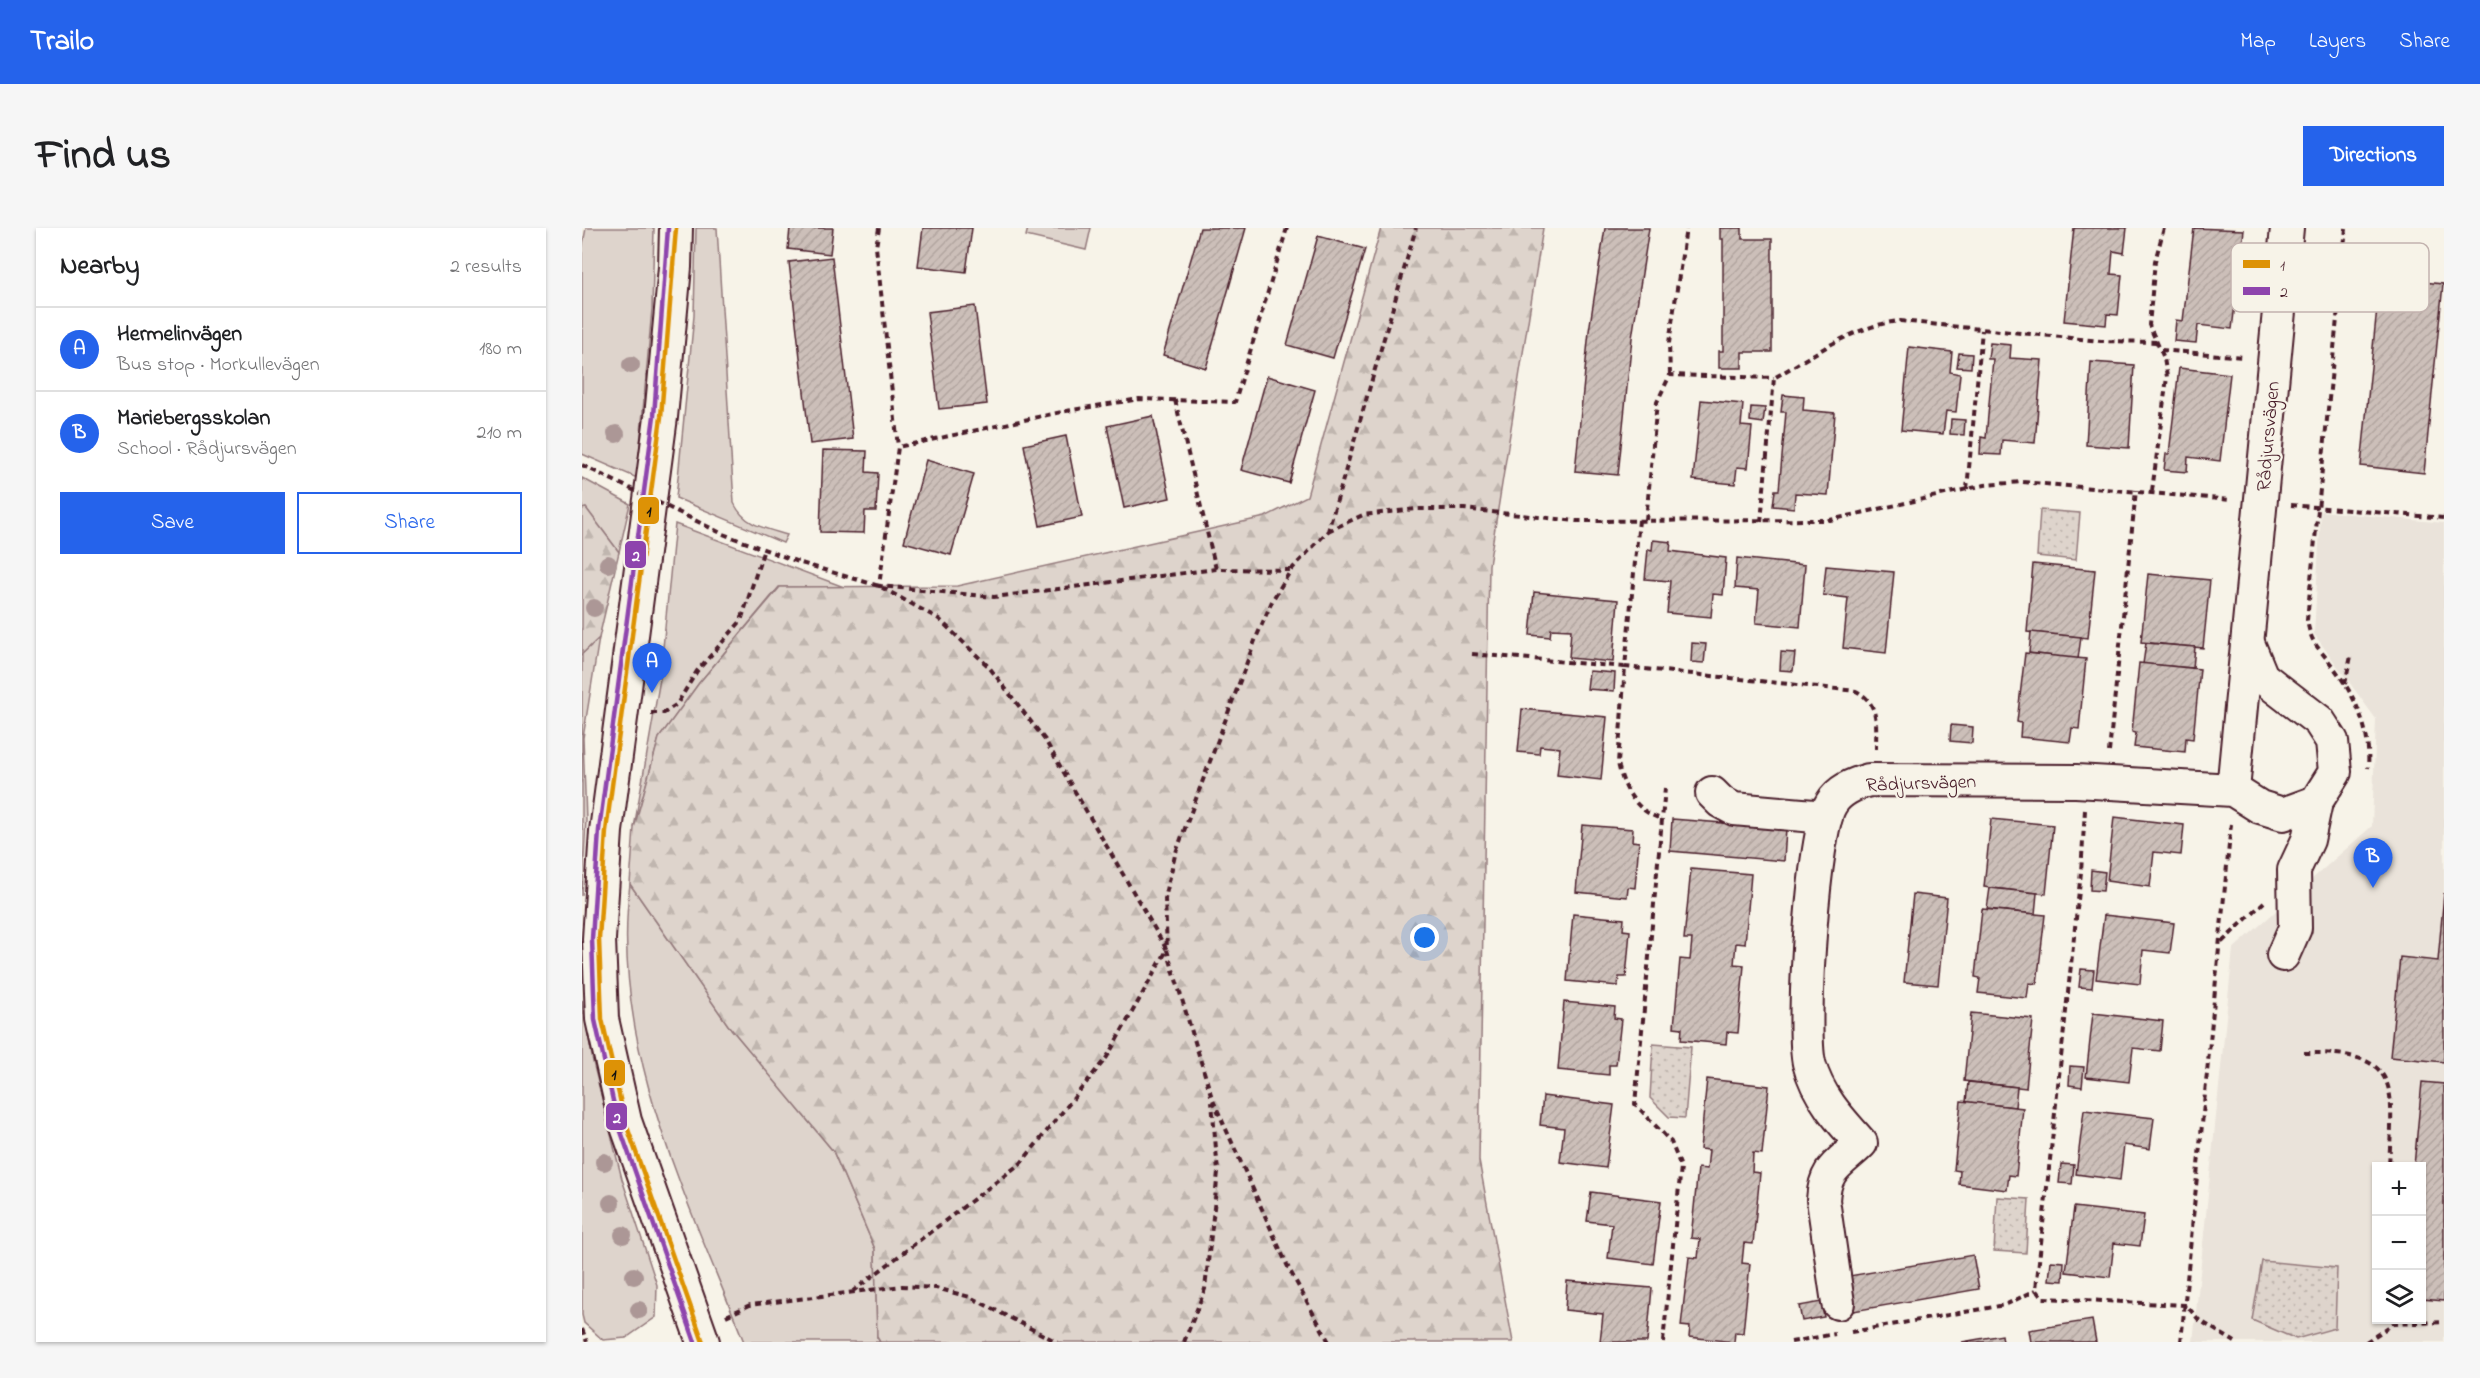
<!DOCTYPE html>
<meta charset="utf-8">
<style>
:root{--surface:#fff;--page:#f6f6f6;--text:#202124;--muted:#757577;--line:#e0e0e0;--accent:#2563eb}
body{margin:0;font-family:"Indie Flower",sans-serif;background:var(--page);color:var(--text)}
.controls{position:absolute;right:18px;bottom:18px;display:grid;overflow:hidden;border-radius:0px;box-shadow:0 2px 4px #0004}
.controls button{width:54px;height:54px;display:grid;place-items:center;padding:0;border:0;border-bottom:2px solid var(--line);background:var(--surface);color:var(--text);font:30px sans-serif}
.you{position:absolute;left:843px;top:710px;width:21px;height:21px;margin:-15px;border:4px solid #fff;border-radius:50%;background:#1a73e8;box-shadow:0 0 0 9px #1a73e833}
.badge{display:grid;place-items:center;width:39px;height:39px;border-radius:50%;background:var(--accent);color:#fff;font-size:20px;font-weight:700}
.pin{position:absolute;translate:-50% -50px;filter:drop-shadow(0 2px 3px #0008)}
.pin::after{content:'';position:absolute;top:32px;width:21px;height:18px;background:inherit;clip-path:polygon(0 0,100% 0,50% 100%)}
.list{margin:0;padding:0;list-style:none}
h2{display:flex;justify-content:space-between;align-items:center;height:78px;margin:0;padding:0 24px;font-size:26px}
h2 small{font-size:20px;font-weight:400;color:var(--muted)}
.list li{display:grid;grid-template-columns:39px 1fr auto;gap:18px;align-items:center;box-sizing:border-box;height:84px;padding:0 24px;border-top:2px solid var(--line)}
.list b{display:block;font-size:22px;white-space:nowrap}
.list p{margin:0;font-size:20px;white-space:nowrap;color:var(--muted)}
.list em{font-size:20px;font-style:normal;color:var(--muted)}
.actions{display:flex;gap:12px;padding:18px 24px}
.actions a{flex:1;padding:14px 0;border:2px solid var(--accent);border-radius:0px;text-align:center;font-size:21px;color:var(--accent)}
.actions .main{background:var(--accent);color:#fff}
.icon{flex:none;width:33px;height:33px;fill:none;stroke:currentColor;stroke-width:2;stroke-linecap:round;stroke-linejoin:round}
.map{position:relative;flex:none;width:1862px;height:1114px;overflow:hidden;border-radius:0px}
header{display:flex;align-items:center;gap:36px;box-sizing:border-box;height:84px;padding:0 30px;background:var(--accent);color:#fff}
header strong{font-size:28px}
nav{display:flex;gap:33px;margin-inline-start:auto;font-size:21px}
.intro{display:flex;align-items:center;justify-content:space-between;box-sizing:border-box;height:144px;padding:0 36px}
h1{margin:0;font-size:42px}
.button{padding:15px 27px;border-radius:0px;background:var(--accent);color:#fff;font-size:21px;font-weight:700}
main{display:flex;gap:36px;padding:0 36px}
aside{flex:1;background:var(--surface);border-radius:0px;box-shadow:0 2px 4px #0004}
.map>svg:first-child{display:block}
.built{fill:#eae3da;fill-rule:evenodd}
.green{fill:#ded4cc;stroke:#947a7c;stroke-width:1.5}
.forest{fill:url(#forest-firs);stroke:#947a7c;stroke-width:1.5}
.park{fill:url(#park-dots);stroke:#947a7c;stroke-width:1.5}
.building{fill:url(#building-hatch);stroke:#4a1f2b;stroke-width:1.5}
.lines{fill:none;stroke-linecap:round;stroke-linejoin:round}
.minor-casing{stroke:#4a1f2b;stroke-width:36}
.path{stroke:#4a1f2b;stroke-width:4;stroke-dasharray:6 4.5;stroke-linecap:butt}
.minor{stroke:#f7f3e8;stroke-width:32}
.path-bridge{stroke:#4a1f2b;stroke-width:4;stroke-dasharray:6 4.5;stroke-linecap:butt}
.bus-1-casing{stroke:#f7f3e8;stroke-width:9}
.bus-2-casing{stroke:#f7f3e8;stroke-width:9}
.bus-1{stroke:#dd9206;stroke-width:4.5}
.bus-2{stroke:#8e44ad;stroke-width:4.5}
.tree{fill:#ac9796}
.labels{text-anchor:middle;stroke-width:4.5;stroke-linejoin:round;paint-order:stroke}
.street-label{font-size:20px;fill:#4a1f2b;stroke:#f7f3e8}
.key{fill:#f7f3e8;stroke:#c3b3af;stroke-width:1.5}
.key-label{font-size:16px;fill:#4a1f2b}
.line-badge{stroke:#f7f3e8;stroke-width:2}
.badge-label{font-size:16px;text-anchor:middle;font-weight:bold;fill:#fff}
.pale-badge-label{font-size:16px;text-anchor:middle;font-weight:bold;fill:#111}
</style>
<header>
<strong>Trailo</strong>
<nav><a>Map</a><a>Layers</a><a>Share</a></nav>
</header>
<div class="intro"><h1>Find us</h1><a class="button">Directions</a></div>
<main>
<aside>
<h2>Nearby<small>2 results</small></h2>
<ul class="list">
<li><span class="badge">A</span><div><b>Hermelinvägen</b><p>Bus stop · Morkullevägen</p></div><em>180 m</em></li>
<li><span class="badge">B</span><div><b>Mariebergsskolan</b><p>School · Rådjursvägen</p></div><em>210 m</em></li>
</ul>
<div class="actions"><a class="main">Save</a><a>Share</a></div>
</aside>
<div class="map">
<svg width="1862" height="1114" viewBox="0 0 1862 1114">
<defs>
<pattern id="forest-firs" width="22" height="20" patternUnits="userSpaceOnUse" patternTransform="scale(1.5)"><rect width="22" height="20" fill="#ded4cc"/><path d="M5 1l3.5 6h-7zM16 11l3.5 6h-7z" fill="#c0b6af"/></pattern>
<pattern id="park-dots" width="8" height="8" patternUnits="userSpaceOnUse" patternTransform="scale(1.5)"><rect width="8" height="8" fill="#ded4cc"/><path d="M2 2h.1M6 6h.1" fill="none" stroke="#c0b6af" stroke-width="1.8" stroke-linecap="round"/></pattern>
<pattern id="building-hatch" width="6" height="6" patternUnits="userSpaceOnUse" patternTransform="scale(1.5)"><rect width="6" height="6" fill="#ccbfb9"/><path d="M-1 1l2-2M0 6l6-6M5 7l2-2" fill="none" stroke="#b1a49f"/></pattern>
</defs>
<rect width="100%" height="100%" fill="#f7f3e8"/>
<filter id="ink" filterUnits="userSpaceOnUse"><feTurbulence type="fractalNoise" baseFrequency=".0167" numOctaves="2"/><feDisplacementMap in="SourceGraphic" scale="12" xChannelSelector="R" yChannelSelector="G"/><feConvolveMatrix kernelMatrix="1 2 1 2 8 2 1 2 1" color-interpolation-filters="sRGB"/></filter>
<g filter="url(#ink)">
<path class="built" d="M1739,283L1862,295V1114H1611L1651,721L1790,598L1794,491L1732,406ZM1794,938H1840V1092H1794Z"/>
<g class="green">
<polygon points="4,0 72,0 70,81 55,250 0,226 0,21"/>
<path d="M114,0H135L152,275C162,297 182,300 205,307L201,315L94,270L112,88Z"/>
<polygon points="446,0 509,0 504,22 444,8"/>
<polygon points="0,250 48,276 37,324 4,280 0,281"/>
<polygon points="93,296 262,359 197,359 117,455 77,510 52,600 78,451"/>
<polygon points="17,410 1,510 4,592 0,668 0,426"/>
<path d="M48,656L146,797L251,923L293,1021L295,1109L298,1114H162C105,970 27,815 48,656Z"/>
<polygon points="0,772 11,834 40,951 75,1057 74,1089 44,1110 21,1112 2,1095 0,1087"/>
</g>
<g class="forest">
<polygon points="799,0 961,0 907,337 897,933 931,1114 298,1114 295,1109 293,1021 251,923 146,797 48,656 52,600 77,510 117,455 198,359 375,358 683,289 725,268"/>
<polygon points="4,280 37,324 17,410 0,426 0,281"/>
</g>
<g class="park">
<polygon points="1458,282 1498,285 1494,332 1455,328"/>
<polygon points="1071,816 1109,819 1103,890 1087,889 1068,870"/>
<polygon points="1415,969 1447,971 1444,1025 1412,1023"/>
<polygon points="1680,1033 1755,1040 1753,1100 1714,1111 1670,1092"/>
</g>
<g class="building">
<polygon points="208,0 251,0 248,26 206,21"/>
<polygon points="341,0 390,0 384,44 336,38"/>
<polygon points="618,0 664,0 624,140 581,127"/>
<polygon points="1023,0 1067,0 1050,110 1036,247 993,243 1007,103"/>
<polygon points="1138,0 1160,0 1160,11 1190,11 1190,124 1160,124 1160,140 1137,140 1137,123 1141,123 1141,11 1138,11"/>
<polygon points="1492,0 1545,0 1542,25 1531,23 1529,46 1540,47 1536,87 1525,86 1524,97 1482,93"/>
<polygon points="1612,0 1662,2 1650,101 1616,97 1614,115 1592,113 1594,92 1601,93"/>
<polygon points="736,8 783,21 751,130 705,117"/>
<polygon points="250,29 271,211 228,216 207,34"/>
<polygon points="1798,50 1861,56 1842,245 1779,238"/>
<polygon points="393,78 405,176 357,181 345,84"/>
<polygon points="1408,115 1429,117 1428,130 1460,132 1453,215 1420,212 1419,227 1398,226 1399,209 1404,210 1411,131 1406,131"/>
<polygon points="1327,119 1370,124 1368,144 1378,146 1374,184 1364,183 1361,206 1319,202"/>
<polygon points="1377,125 1390,126 1389,140 1375,139"/>
<polygon points="1509,134 1552,137 1547,220 1504,217"/>
<polygon points="1597,140 1648,146 1638,233 1606,229 1605,244 1582,242 1584,226 1587,226"/>
<polygon points="685,148 733,162 707,255 659,242"/>
<polygon points="1201,167 1222,169 1221,182 1253,185 1246,267 1213,265 1212,280 1191,278 1193,262 1197,262 1204,184 1199,184"/>
<polygon points="1119,172 1161,176 1159,198 1170,199 1166,240 1155,239 1153,256 1111,252"/>
<polygon points="1169,179 1183,180 1181,195 1168,193"/>
<polygon points="571,188 588,270 542,280 525,198"/>
<polygon points="1369,191 1383,192 1382,207 1368,206"/>
<polygon points="484,208 500,289 458,298 442,217"/>
<polygon points="241,222 285,223 284,244 296,245 294,283 283,283 282,305 238,304"/>
<polygon points="344,232 392,246 369,327 322,314"/>
<polygon points="1071,312 1089,314 1088,323 1144,330 1141,367 1131,366 1129,389 1085,385 1088,353 1063,351 1066,321 1070,322"/>
<polygon points="1155,330 1223,337 1218,399 1174,395 1177,362 1153,360"/>
<polygon points="1451,336 1513,342 1506,410 1445,404"/>
<polygon points="1244,338 1312,344 1304,425 1261,420 1266,370 1241,367"/>
<polygon points="1566,346 1628,352 1621,420 1559,414"/>
<polygon points="952,364 1036,372 1031,434 987,430 989,402 969,401 968,409 948,407"/>
<polygon points="1449,404 1499,409 1496,431 1447,425"/>
<polygon points="1110,415 1124,416 1122,435 1109,434"/>
<polygon points="1564,415 1613,419 1611,440 1561,436"/>
<polygon points="1199,424 1213,425 1211,443 1198,442"/>
<polygon points="1443,425 1504,431 1497,501 1490,500 1488,514 1438,509 1439,495 1435,494"/>
<polygon points="1557,435 1618,441 1611,511 1604,510 1603,524 1552,519 1554,505 1550,504"/>
<polygon points="1007,443 1033,445 1032,463 1005,461"/>
<polygon points="940,481 1025,489 1019,552 975,547 978,520 958,518 957,526 936,524"/>
<polygon points="1369,497 1391,499 1390,515 1368,513"/>
<polygon points="1532,589 1602,597 1599,627 1572,624 1568,659 1525,653"/>
<polygon points="1090,591 1204,600 1202,633 1088,623"/>
<polygon points="1409,591 1471,597 1464,666 1402,659"/>
<polygon points="1000,597 1051,601 1050,613 1057,614 1053,660 1046,659 1045,669 994,664"/>
<polygon points="1109,641 1169,646 1163,716 1154,715 1152,736 1162,737 1156,805 1145,804 1144,816 1099,812 1100,800 1092,799 1098,731 1108,732 1110,711 1102,711"/>
<polygon points="1509,642 1523,644 1521,663 1508,662"/>
<polygon points="1408,660 1455,665 1453,686 1405,681"/>
<polygon points="1862,665 1862,834 1808,829 1818,729 1856,733"/>
<polygon points="1331,666 1365,670 1356,757 1322,754"/>
<polygon points="1400,681 1463,687 1455,756 1447,755 1445,770 1396,765 1398,750 1393,749"/>
<polygon points="991,686 1042,691 1041,702 1048,703 1044,749 1037,749 1036,758 985,753"/>
<polygon points="1522,687 1592,695 1588,725 1561,722 1558,756 1514,751"/>
<polygon points="1499,741 1512,742 1510,760 1497,759"/>
<polygon points="982,774 1033,779 1032,790 1039,791 1034,837 1027,837 1027,847 976,842"/>
<polygon points="1389,785 1451,791 1444,860 1382,853"/>
<polygon points="1511,785 1581,793 1578,823 1551,820 1547,854 1504,849"/>
<polygon points="1488,838 1502,839 1500,859 1487,857"/>
<polygon points="1125,851 1187,858 1180,926 1171,925 1170,944 1178,945 1171,1016 1162,1015 1160,1035 1168,1036 1161,1105 1153,1104 1152,1114 1107,1109 1108,1099 1099,1098 1107,1029 1116,1030 1118,1011 1109,1010 1116,940 1125,941 1127,922 1118,921"/>
<polygon points="1386,854 1435,859 1433,879 1384,874"/>
<polygon points="1840,854 1862,856 1862,1073 1840,1071 1840,938 1832,938"/>
<polygon points="961,868 1032,877 1024,940 978,934 982,900 958,897"/>
<polygon points="1379,873 1441,880 1434,948 1427,947 1425,962 1377,956 1378,943 1372,942"/>
<polygon points="1502,882 1572,890 1568,921 1542,917 1538,952 1494,946"/>
<polygon points="1479,936 1492,937 1490,956 1477,955"/>
<polygon points="1009,964 1079,973 1071,1036 1026,1030 1030,996 1005,993"/>
<polygon points="1492,979 1562,987 1558,1018 1532,1015 1528,1049 1484,1044"/>
<polygon points="1391,1027 1397,1061 1272,1083 1267,1048"/>
<polygon points="1469,1033 1482,1034 1481,1053 1467,1052"/>
<polygon points="985,1053 1070,1060 1065,1114 1018,1114 1021,1086 983,1082"/>
<polygon points="1239,1074 1242,1089 1220,1093 1217,1078"/>
<polygon points="1510,1092 1514,1114 1449,1114 1447,1102"/>
<polygon points="1420,1107 1421,1114 1380,1114"/>
</g>
<g class="lines">
<defs>
<g id="minor">
<polyline points="94,0 93,39 79,189 24,603 17,711 20,791 43,893 121,1114"/>
<polyline points="1651,562 1705,0"/>
<polyline points="1130,565 1139,574 1152,581 1244,589"/>
<polyline points="1701,727 1713,700 1712,642 1726,612 1734,574"/>
<path d="M1256,1075L1241,972C1243,939 1258,936 1279,915C1258,892 1235,867 1227,835C1219,799 1231,605 1249,576C1257,562 1272,556 1287,552L1494,553L1651,562L1678,579L1701,586L1734,574L1753,544L1750,513L1737,493L1680,449L1666,415"/>
</g>
</defs>
<use href="#minor" class="minor-casing"/>
<g class="path">
<polyline points="297,0 294,19 316,219"/>
<polyline points="705,0 653,174 557,171 484,183 316,219 297,358 412,369 634,341 708,342"/>
<path d="M1764,0L1725,392C1729,415 1735,418 1749,436C1773,467 1789,501 1786,540"/>
<polyline points="1579,122 1662,129"/>
<polyline points="1088,147 1087,115 1104,0"/>
<polyline points="593,172 634,341"/>
<polyline points="1385,261 1400,102"/>
<polyline points="1570,263 1585,149 1582,130 1567,97 1573,33 1582,0"/>
<polyline points="1709,277 1862,290"/>
<path d="M1057,292L1043,439L1274,463C1298,475 1294,498 1294,521"/>
<polyline points="1064,292 1075,174 1088,147 1192,150"/>
<path d="M1179,294L1192,150C1230,128 1273,97 1318,93L1519,113L1576,114"/>
<polyline points="746,303 781,287 834,281 882,281 994,293 1248,292 1403,257 1440,254 1650,272"/>
<polyline points="141,306 219,335 297,358 357,391 407,439 463,512 585,722 525,829 439,935 271,1063"/>
<path d="M890,426L1043,439L1036,535C1041,560 1054,584 1080,591"/>
<polyline points="1763,456 1769,428"/>
<polyline points="69,485 82,485 95,476 115,443 159,393 182,321"/>
<polyline points="1527,524 1554,262"/>
<polyline points="1503,582 1499,644 1454,1061 1461,1070 1604,1077 1617,1092 1653,1114"/>
<polyline points="1640,714 1682,674"/>
<path d="M1722,825C1820,823 1811,857 1807,938"/>
<polyline points="144,1088 168,1077 320,1058 354,1060 388,1069 475,1114"/>
<polyline points="0,1101 5,1114"/>
<polyline points="1269,1104 1423,1077 1454,1062"/>
<polyline points="602,1114 623,1061 636,944 630,874"/>
<polyline points="747,1114 706,1039 630,870 585,722 583,671 593,627 674,410 691,371 709,342 746,303 834,0"/>
<polyline points="1081,1114 1099,939 1089,914 1053,876 1083,560"/>
<polyline points="1209,1114 1253,1106"/>
<polyline points="1599,1114 1649,596"/>
<polyline points="1784,1114 1811,1096 1862,1094"/>
</g>
<use href="#minor" class="minor"/>
<polyline class="path-bridge" points="0,237 141,306"/>
<defs>
<polyline id="bus-1" points="94,0 79,189 24,603 17,711 20,791 43,893 121,1114"/>
<polyline id="bus-2" points="86,0 72,188 17,602 10,711 13,792 36,895 113,1114"/>
</defs>
<use href="#bus-1" class="bus-1-casing"/>
<use href="#bus-2" class="bus-2-casing"/>
<use href="#bus-1" class="bus-1"/>
<use href="#bus-2" class="bus-2"/>
</g>
<g class="tree">
<circle cx="49" cy="137" r="9"/>
<circle cx="34" cy="206" r="9"/>
<circle cx="26" cy="336" r="9"/>
<circle cx="12" cy="380" r="9"/>
<circle cx="22" cy="934" r="9"/>
<circle cx="29" cy="975" r="9"/>
<circle cx="41" cy="1007" r="9"/>
<circle cx="52" cy="1048" r="9"/>
<circle cx="57" cy="1082" r="9"/>
</g>
</g>
<g class="labels">
<g class="street-label">
<text transform="translate(1685 208) rotate(-85)" y="7">Rådjursvägen</text>
<text transform="translate(1339 554) rotate(-2)" y="7">Rådjursvägen</text>
</g>
</g>
<rect x="1649" y="15" width="198" height="69" rx="9" class="key"/>
<rect x="1661" y="32" width="27" height="8" fill="#dd9206"/>
<rect x="1661" y="59" width="27" height="8" fill="#8e44ad"/>
<g class="key-label">
<text x="1698" y="42">1</text>
<text x="1698" y="69">2</text>
</g>
<g class="line-badge">
<rect x="55" y="268" width="23" height="29" rx="6" fill="#dd9206"/>
<rect x="42" y="312" width="23" height="29" rx="6" fill="#8e44ad"/>
<rect x="21" y="831" width="23" height="28" rx="6" fill="#dd9206"/>
<rect x="23" y="874" width="23" height="29" rx="6" fill="#8e44ad"/>
</g>
<g class="badge-label">
<text x="54" y="333">2</text>
<text x="35" y="895">2</text>
</g>
<g class="pale-badge-label">
<text x="67" y="288">1</text>
<text x="32" y="851">1</text>
</g>
</svg>
<div class="controls">
<button>+</button>
<button>−</button>
<button><svg class="icon" aria-label="layers" viewBox="0 0 24 24"><path d="M12 4l9 5-9 5-9-5zM3 14l9 5 9-5"/></svg></button>
</div>
<div class="you"></div>
<div class="pin badge" style="left:70px;top:465px">A</div>
<div class="pin badge" style="left:1791px;top:660px">B</div>
</div>
</main>
